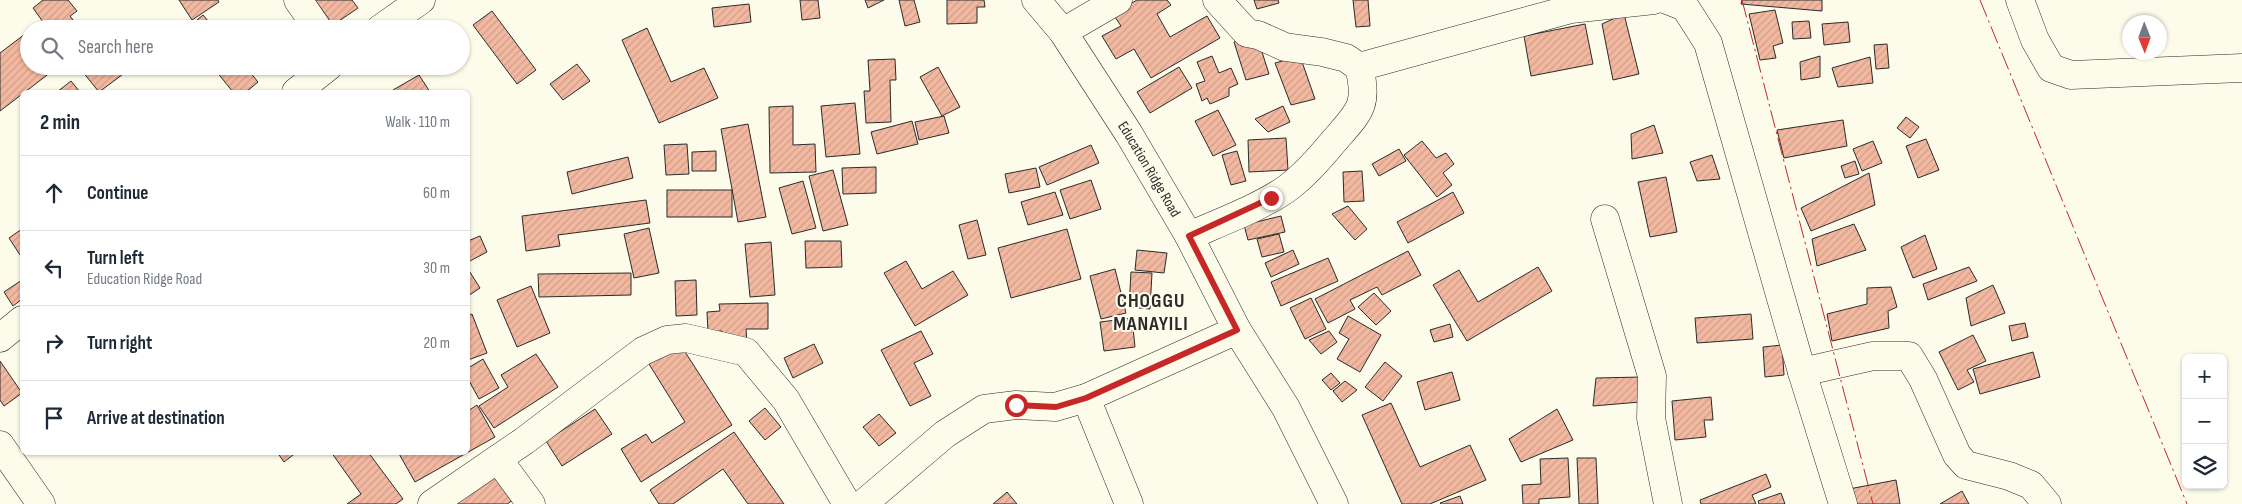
<!DOCTYPE html>
<meta charset="utf-8">
<style>
:root{--surface:#fff;--page:#f6f6f7;--text:#1f2937;--muted:#747a83;--line:#e0e1e3}
body{margin:0;font-family:"Sofia Sans Condensed",sans-serif;background:var(--page);color:var(--text)}
.controls{position:absolute;right:15px;bottom:15px;display:grid;overflow:hidden;border-radius:8px;box-shadow:0 1px 4px #0004}
.controls button{width:45px;height:45px;display:grid;place-items:center;padding:0;border:0;border-bottom:1px solid var(--line);background:var(--surface);color:var(--text);font:25px sans-serif}
.compass{position:absolute;left:2122px;top:15px;width:45px;height:45px;border-radius:50%;background:var(--surface);box-shadow:0 1px 4px #0004;rotate:179deg}
.stop{position:absolute;width:15px;height:15px;margin:-11px;border:4px solid #c62828;border-radius:50%;background:#fff}
.stop.end{background:#c62828;border-color:#fff;box-shadow:0 1px 5px #0008}
.list{margin:0;padding:0;list-style:none}
h2{display:flex;justify-content:space-between;align-items:center;height:65px;margin:0;padding:0 20px;font-size:21px}
h2 small{font-size:16px;font-weight:400;color:var(--muted)}
.list li{display:grid;grid-template-columns:32px 1fr auto;gap:15px;align-items:center;box-sizing:border-box;height:75px;padding:0 20px;border-top:1px solid var(--line)}
.list b{display:block;font-size:19px;white-space:nowrap}
.list p{margin:0;font-size:16px;white-space:nowrap;color:var(--muted)}
.list em{font-size:16px;font-style:normal;color:var(--muted)}
.icon{flex:none;width:28px;height:28px;fill:none;stroke:currentColor;stroke-width:2;stroke-linecap:round;stroke-linejoin:round}
.map{position:relative;flex:none;width:2242px;height:504px;overflow:hidden}
.search{position:absolute;background:var(--surface);box-shadow:0 1px 4px #0004;left:20px;top:20px;width:450px;height:55px;display:flex;align-items:center;gap:12px;box-sizing:border-box;padding:0 18px;border-radius:28px;color:var(--muted);font-size:19px}
.panel{position:absolute;background:var(--surface);box-shadow:0 1px 4px #0004;left:20px;top:90px;width:450px;height:365px;border-radius:8px}
.map>svg:first-child{display:block}
.building{fill:url(#building-hatch);stroke:#2b2b2b}
.lines{fill:none;stroke-linecap:round;stroke-linejoin:round}
.minor-casing{stroke:#2b2b2b;stroke-width:29}
.major-casing{stroke:#2b2b2b;stroke-width:29}
.minor{stroke:#fdfbea;stroke-width:28}
.major{stroke:#fdfbea;stroke-width:28}
.power{stroke:#c62828;stroke-width:1;stroke-dasharray:18 4 2.5 4;stroke-linecap:butt}
.route{stroke:#c62828;stroke-width:6}
.labels{text-anchor:middle;stroke-width:4;stroke-linejoin:round;paint-order:stroke}
.street-label{font-size:15px;fill:#2b2b2b;stroke:#fdfbea}
.district-label{font-size:20px;font-weight:bold;letter-spacing:1px;fill:#2b2b2b;stroke:#fdfbea}
</style>
<div class="map">
<svg width="2242" height="504" viewBox="0 0 2242 504">
<defs>
<pattern id="building-hatch" width="6" height="6" patternUnits="userSpaceOnUse" patternTransform="scale(1.25)"><rect width="6" height="6" fill="#f2b8a0"/><path d="M-1 1l2-2M0 6l6-6M5 7l2-2" fill="none" stroke="#d09e8a"/></pattern>
</defs>
<rect width="100%" height="100%" fill="#fdfbea"/>
<g class="building">
<polygon points="43,0 68,0 77,11 70,16 80,29 48,29 33,8"/>
<polygon points="179,0 218,0 219,2 192,20"/>
<polygon points="315,0 352,0 358,8 333,25"/>
<polygon points="800,0 818,0 820,18 802,20"/>
<polygon points="865,0 884,0 868,8"/>
<polygon points="899,0 914,0 920,22 905,26"/>
<polygon points="947,0 984,0 985,7 977,7 977,23 947,24"/>
<polygon points="1137,0 1167,0 1171,5 1157,14 1170,37 1207,16 1220,38 1151,78 1134,49 1116,59 1102,36 1121,26 1113,14"/>
<polygon points="1254,0 1278,0 1279,3 1257,9"/>
<polygon points="1353,0 1368,0 1370,26 1356,27"/>
<polygon points="1742,0 1822,0 1822,11 1741,4"/>
<polygon points="749,4 751,22 714,27 712,8"/>
<polygon points="1775,10 1783,43 1773,46 1776,58 1760,60 1749,14"/>
<polygon points="492,11 536,70 517,84 473,25"/>
<polygon points="1624,14 1639,74 1613,80 1602,24"/>
<polygon points="203,15 215,29 186,29"/>
<polygon points="1809,21 1811,38 1793,39 1792,22"/>
<polygon points="1848,22 1850,42 1824,45 1822,24"/>
<polygon points="1585,24 1593,64 1531,76 1524,36"/>
<polygon points="647,28 671,82 704,68 718,98 659,123 622,40"/>
<polygon points="29,31 29,66 59,66 0,111 0,53"/>
<polygon points="1257,36 1269,74 1246,80 1234,42"/>
<polygon points="1887,44 1889,68 1876,69 1874,45"/>
<polygon points="1212,56 1219,73 1231,68 1238,84 1229,88 1229,96 1210,104 1207,98 1202,101 1196,84 1205,81 1197,62"/>
<polygon points="1300,56 1315,99 1291,105 1275,63"/>
<polygon points="1820,56 1820,77 1801,80 1800,62"/>
<polygon points="1870,57 1873,83 1838,87 1832,68"/>
<polygon points="895,59 896,80 890,80 891,122 866,123 864,91 870,91 868,60"/>
<polygon points="577,64 590,81 563,100 550,84"/>
<polygon points="78,66 134,66 99,92"/>
<polygon points="212,66 245,66 258,82 246,92 233,92"/>
<polygon points="938,67 960,107 942,116 920,77"/>
<polygon points="1179,67 1192,88 1150,113 1137,92"/>
<polygon points="419,75 430,92 394,92 393,90"/>
<polygon points="71,81 80,92 57,92"/>
<polygon points="855,103 860,154 826,157 821,106"/>
<polygon points="793,106 793,145 815,144 816,172 770,173 769,107"/>
<polygon points="1283,106 1290,122 1268,132 1255,119"/>
<polygon points="1218,110 1236,145 1213,156 1195,121"/>
<polygon points="944,116 949,133 919,140 915,122"/>
<polygon points="1906,117 1919,127 1910,138 1897,128"/>
<polygon points="1843,120 1847,146 1784,158 1777,130"/>
<polygon points="912,121 918,144 877,154 871,132"/>
<polygon points="748,124 766,217 738,222 721,129"/>
<polygon points="1654,125 1663,153 1632,159 1631,134"/>
<polygon points="1286,138 1288,170 1249,172 1248,140"/>
<polygon points="1926,139 1939,170 1918,178 1906,146"/>
<polygon points="1422,141 1436,158 1446,153 1454,164 1443,173 1452,185 1437,197 1404,155"/>
<polygon points="1873,141 1882,163 1862,171 1853,149"/>
<polygon points="687,144 689,174 666,175 664,145"/>
<polygon points="1091,145 1099,163 1047,185 1039,167"/>
<polygon points="1399,149 1406,161 1379,176 1372,164"/>
<polygon points="716,151 716,171 692,171 692,152"/>
<polygon points="1237,151 1246,181 1231,185 1222,155"/>
<polygon points="1712,155 1720,179 1697,181 1690,162"/>
<polygon points="628,157 633,178 572,194 567,172"/>
<polygon points="1855,161 1859,174 1845,178 1841,166"/>
<polygon points="876,167 876,193 843,194 842,168"/>
<polygon points="1036,168 1040,187 1009,193 1005,174"/>
<polygon points="833,170 848,225 823,231 809,176"/>
<polygon points="1362,171 1364,201 1344,202 1343,172"/>
<polygon points="1869,173 1875,205 1811,231 1801,208"/>
<polygon points="1666,177 1677,232 1650,237 1638,182"/>
<polygon points="1091,180 1101,209 1070,219 1060,190"/>
<polygon points="803,181 816,228 792,234 779,188"/>
<rect x="667" y="190" width="65" height="27"/>
<polygon points="1055,192 1063,215 1028,225 1021,202"/>
<polygon points="1453,192 1464,213 1408,243 1397,222"/>
<polygon points="646,200 650,223 558,235 560,246 526,251 522,216"/>
<polygon points="1348,206 1367,229 1355,240 1332,214"/>
<polygon points="1281,216 1285,232 1248,240 1244,225"/>
<polygon points="977,220 986,255 968,259 959,225"/>
<polygon points="1854,224 1866,250 1817,266 1812,239"/>
<polygon points="649,228 659,273 634,278 624,234"/>
<polygon points="22,229 22,258 9,238"/>
<polygon points="1067,229 1081,279 1011,298 998,248"/>
<polygon points="1279,234 1284,252 1262,257 1257,239"/>
<polygon points="1925,235 1937,269 1913,278 1901,247"/>
<polygon points="480,236 487,252 468,262 468,241"/>
<polygon points="805,241 841,241 842,267 806,268"/>
<polygon points="771,242 775,295 750,297 745,244"/>
<polygon points="1137,250 1167,253 1164,273 1135,270"/>
<polygon points="1293,250 1299,264 1271,277 1265,263"/>
<polygon points="1408,251 1421,275 1382,295 1377,287 1350,300 1355,309 1328,323 1315,299"/>
<polygon points="1328,258 1338,281 1281,306 1271,282"/>
<polygon points="906,261 922,289 953,271 968,295 915,326 884,273"/>
<polygon points="1538,267 1552,291 1467,341 1433,285 1459,270 1478,302"/>
<polygon points="1969,267 1977,281 1928,300 1923,284"/>
<polygon points="468,269 480,288 468,296"/>
<polygon points="1115,269 1126,313 1101,319 1090,276"/>
<polygon points="1131,272 1152,273 1150,309 1129,307"/>
<polygon points="631,273 631,295 539,297 538,274"/>
<polygon points="22,280 22,299 13,306 4,292"/>
<polygon points="696,280 697,315 676,316 675,281"/>
<polygon points="1993,285 2005,313 1971,326 1966,298"/>
<polygon points="531,286 550,333 517,347 497,300"/>
<polygon points="1891,287 1897,307 1888,311 1889,328 1832,341 1827,314 1867,304 1867,288"/>
<polygon points="1374,293 1391,311 1376,325 1358,307"/>
<polygon points="1311,298 1326,329 1305,339 1290,308"/>
<polygon points="768,303 768,329 746,329 747,343 722,344 722,331 708,332 707,312 720,311 719,304"/>
<polygon points="472,314 487,353 468,360 468,316"/>
<polygon points="1751,314 1753,339 1697,343 1695,318"/>
<polygon points="1348,316 1381,335 1360,372 1337,359 1349,339 1339,333"/>
<polygon points="1132,318 1135,347 1104,351 1100,322"/>
<polygon points="2025,323 2028,337 2012,341 2009,326"/>
<polygon points="1450,324 1453,337 1434,342 1430,330"/>
<polygon points="921,331 933,354 914,363 931,396 910,406 881,350"/>
<polygon points="1329,331 1337,342 1321,354 1309,340"/>
<polygon points="1973,335 1986,361 1967,370 1974,382 1958,390 1939,352"/>
<polygon points="680,344 732,425 641,482 621,449 646,434 652,443 685,422 649,364"/>
<polygon points="814,344 823,363 793,378 784,358"/>
<polygon points="1782,345 1784,375 1765,377 1763,347"/>
<polygon points="2033,352 2040,377 1980,394 1973,369"/>
<polygon points="536,354 558,387 494,428 479,406 508,387 501,375"/>
<polygon points="483,359 499,388 479,399 468,379 468,368"/>
<polygon points="0,361 22,393 4,406 0,400"/>
<polygon points="1385,362 1402,376 1383,401 1365,387"/>
<polygon points="1452,372 1460,400 1425,410 1417,382"/>
<polygon points="1331,373 1340,383 1331,390 1322,380"/>
<polygon points="1642,377 1640,402 1593,406 1596,378"/>
<polygon points="1345,381 1357,390 1342,402 1333,391"/>
<polygon points="1711,397 1713,420 1704,420 1706,437 1675,440 1672,401"/>
<polygon points="1391,403 1420,467 1470,445 1486,480 1430,504 1402,504 1362,415"/>
<polygon points="477,405 495,437 415,482 398,452 468,452 468,411"/>
<polygon points="765,408 781,427 765,440 749,421"/>
<polygon points="595,409 612,434 562,466 546,441"/>
<polygon points="1557,409 1573,440 1521,462 1509,439"/>
<polygon points="879,414 896,433 879,446 863,427"/>
<polygon points="734,432 784,504 748,504 723,469 673,504 659,504 650,490"/>
<polygon points="277,452 297,452 284,462"/>
<polygon points="331,452 368,452 403,499 396,504 347,504 361,494"/>
<polygon points="1568,458 1570,497 1539,499 1539,504 1523,504 1522,485 1541,484 1540,459"/>
<polygon points="1577,458 1596,458 1598,504 1579,504"/>
<polygon points="500,473 516,498 507,504 450,504"/>
<polygon points="1766,474 1771,487 1752,495 1756,504 1701,504 1700,500"/>
<polygon points="1896,480 1900,504 1852,504 1849,489"/>
<polygon points="1962,491 1969,504 1940,504"/>
<polygon points="1007,492 1017,504 993,504"/>
<polygon points="1781,493 1785,504 1759,504 1758,501"/>
<polygon points="1460,496 1463,504 1441,504 1440,503"/>
</g>
<g class="lines">
<defs>
<g id="minor">
<polyline points="298,0 318,29"/>
<polyline points="1217,0 1247,33 1258,35 1285,47 1322,52 1346,58 1359,67 1571,9 1654,0"/>
<polyline points="1667,0 1685,7 1708,43 1802,372 1843,504"/>
<polyline points="2020,0 2035,40 2051,68 2071,75 2242,68"/>
<polyline points="380,29 421,0"/>
<polyline points="1063,32 1118,0"/>
<polyline points="296,92 329,66"/>
<polyline points="1605,219 1652,376 1651,418 1668,504"/>
<path d="M1189,236C1218,223 1264,206 1289,187C1306,174 1320,158 1334,141C1359,112 1369,106 1359,67"/>
<polyline points="0,338 22,320"/>
<polyline points="1802,372 1873,356 1909,356 1923,379 1957,455 1966,465 2009,476 2031,485 2047,504"/>
<polyline points="1086,398 1129,504"/>
<polyline points="0,445 41,504"/>
<polyline points="498,459 531,504"/>
<polyline points="432,504 524,441 643,351 667,340 686,338 746,352 786,400 847,504"/>
<polyline points="863,504 945,434 984,409 1016,405 1055,407 1086,398 1237,330"/>
</g>
<g id="major">
<path id="s1" d="M1036,0L1063,32L1129,134L1189,236L1237,330L1286,408L1334,504"/>
</g>
</defs>
<use href="#minor" class="minor-casing"/>
<use href="#major" class="major-casing"/>
<use href="#minor" class="minor"/>
<use href="#major" class="major"/>
<g class="power">
<polyline points="1742,0 1873,504"/>
<polyline points="1980,0 2187,504"/>
</g>
</g>
<g class="lines">
<polyline class="route" points="1016,405 1056,407 1086,398 1237,330 1189,236 1271,198"/>
</g>
<g class="labels">
<g class="street-label">
<text dy="5" stroke="none"><textPath href="#s1" startOffset="204">Education Ridge Road</textPath></text>
</g>
<g class="district-label">
<text x="1151" y="307">CHOGGU<tspan x="1151" dy="23">MANAYILI</tspan></text>
</g>
</g>
</svg>
<div class="controls">
<button>+</button>
<button>−</button>
<button><svg class="icon" aria-label="layers" viewBox="0 0 24 24"><path d="M12 4l9 5-9 5-9-5zM3 14l9 5 9-5"/></svg></button>
</div>
<svg class="compass" viewBox="-18 -18 36 36"><path d="M0-13l5 13h-10z" fill="#e53935"/><path d="M0 13l5-13h-10z" fill="#747a83"/></svg>
<div class="stop" style="left:1016px;top:405px"></div>
<div class="stop end" style="left:1271px;top:198px"></div>
<div class="search"><svg class="icon" aria-label="search" viewBox="0 0 24 24"><circle cx="10" cy="10" r="6"/><path d="M15 15l6 6"/></svg>Search here</div>
<section class="panel">
<h2>2 min<small>Walk · 110 m</small></h2>
<ul class="list">
<li><svg class="icon" aria-label="ahead" viewBox="0 0 24 24"><path d="M12 20V5M6 11l6-6 6 6"/></svg><div><b>Continue</b></div><em>60 m</em></li>
<li><svg class="icon" aria-label="left" viewBox="0 0 24 24"><path d="M17 20v-9H6M10 6l-5 5 5 5"/></svg><div><b>Turn left</b><p>Education Ridge Road</p></div><em>30 m</em></li>
<li><svg class="icon" aria-label="right" viewBox="0 0 24 24"><path d="M7 20v-9h11M14 6l5 5-5 5"/></svg><div><b>Turn right</b></div><em>20 m</em></li>
<li><svg class="icon" aria-label="arrive" viewBox="0 0 24 24"><path d="M6 21V4h12l-3 4 3 4H6"/></svg><div><b>Arrive at destination</b></div></li>
</ul>
</section>
</div>
